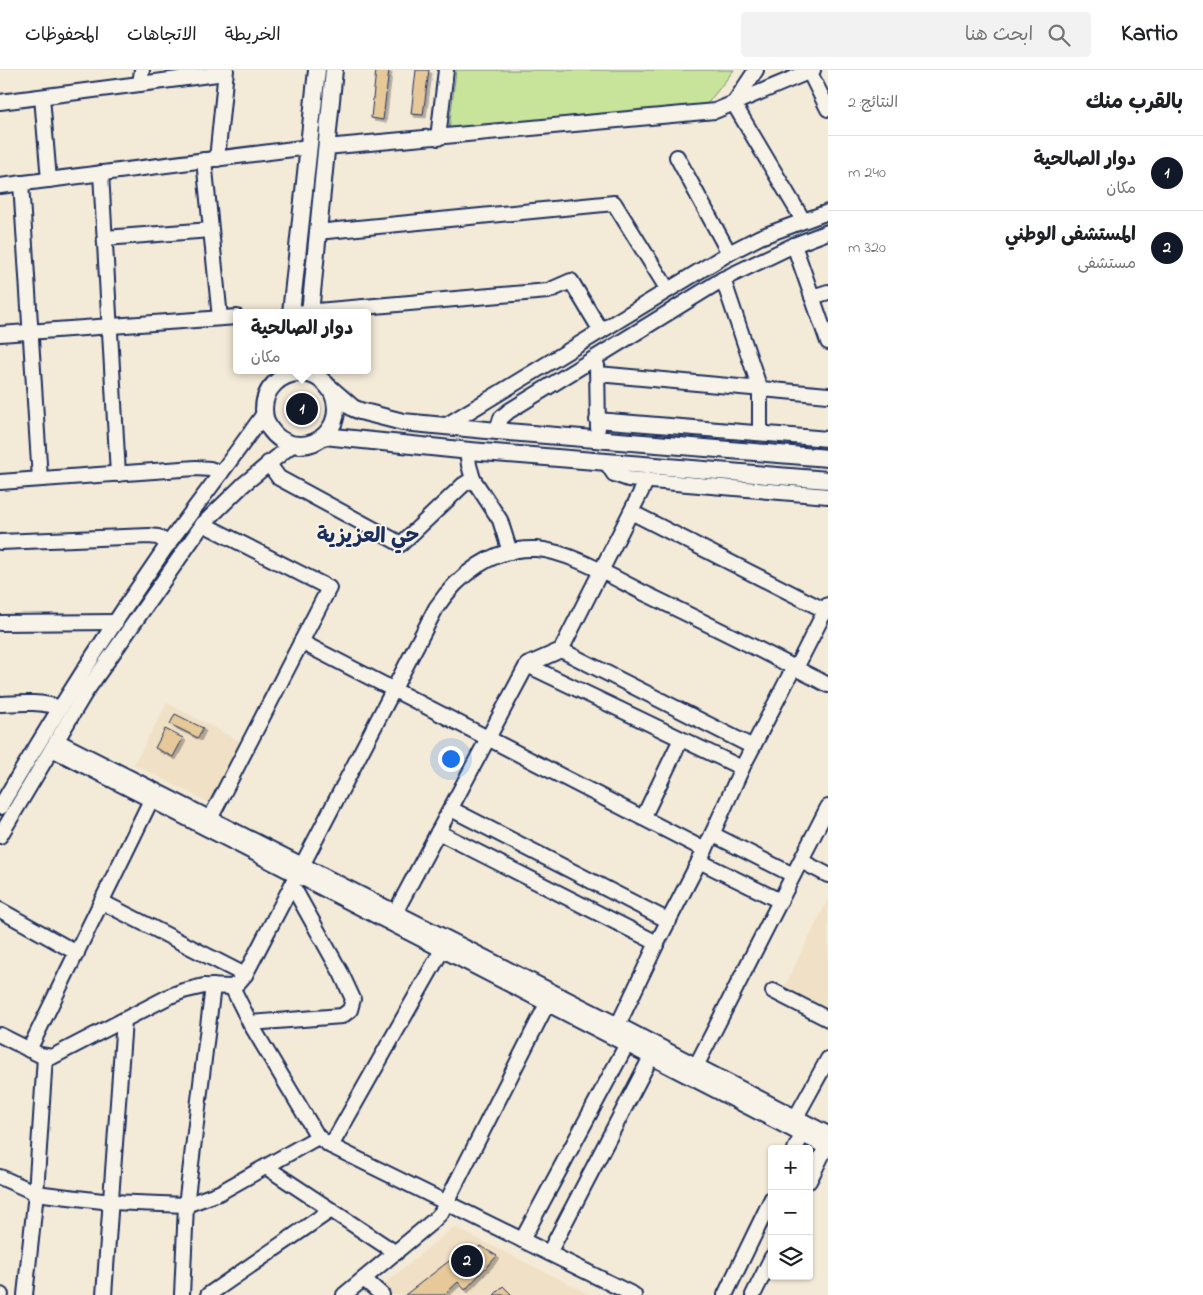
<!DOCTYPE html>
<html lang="ar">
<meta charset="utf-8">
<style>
:root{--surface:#fff;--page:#f2f2f2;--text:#202124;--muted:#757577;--line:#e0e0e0;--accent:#111827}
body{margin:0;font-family:"Indie Flower","Playpen Sans Arabic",sans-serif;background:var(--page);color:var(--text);direction:rtl}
.controls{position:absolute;right:15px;bottom:15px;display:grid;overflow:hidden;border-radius:5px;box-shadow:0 1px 4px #0004}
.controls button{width:45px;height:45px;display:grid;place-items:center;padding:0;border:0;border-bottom:1px solid var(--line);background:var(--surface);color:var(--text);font:25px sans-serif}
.you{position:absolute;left:450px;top:688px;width:18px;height:18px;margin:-12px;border:4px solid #fff;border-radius:50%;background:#1a73e8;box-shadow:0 0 0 8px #1a73e833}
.badge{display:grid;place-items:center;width:32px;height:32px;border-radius:50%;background:var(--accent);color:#fff;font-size:16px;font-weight:700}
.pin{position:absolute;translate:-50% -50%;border:2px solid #fff;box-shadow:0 1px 5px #0006}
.popup{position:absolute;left:233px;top:239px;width:138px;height:65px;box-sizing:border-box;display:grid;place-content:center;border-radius:5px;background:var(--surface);filter:drop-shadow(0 1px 4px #0005);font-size:16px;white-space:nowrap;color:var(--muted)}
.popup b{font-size:19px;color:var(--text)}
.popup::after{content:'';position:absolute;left:50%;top:100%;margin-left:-10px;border:10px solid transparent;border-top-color:var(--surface)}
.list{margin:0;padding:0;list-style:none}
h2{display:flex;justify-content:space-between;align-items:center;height:65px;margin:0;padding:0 20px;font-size:21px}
h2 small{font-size:16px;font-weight:400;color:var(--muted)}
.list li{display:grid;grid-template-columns:32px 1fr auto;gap:15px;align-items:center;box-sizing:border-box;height:75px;padding:0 20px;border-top:1px solid var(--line)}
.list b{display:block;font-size:19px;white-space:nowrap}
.list p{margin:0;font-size:16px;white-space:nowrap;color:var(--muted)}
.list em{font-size:16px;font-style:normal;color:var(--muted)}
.icon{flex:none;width:28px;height:28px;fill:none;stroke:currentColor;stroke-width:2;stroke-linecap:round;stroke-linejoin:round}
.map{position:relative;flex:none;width:828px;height:1225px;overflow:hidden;direction:ltr}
header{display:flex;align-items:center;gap:30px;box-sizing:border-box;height:70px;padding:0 25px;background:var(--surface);border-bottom:1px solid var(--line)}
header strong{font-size:24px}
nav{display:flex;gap:28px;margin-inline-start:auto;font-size:18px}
.search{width:350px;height:45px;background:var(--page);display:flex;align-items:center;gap:12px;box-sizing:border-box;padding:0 18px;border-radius:5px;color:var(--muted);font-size:19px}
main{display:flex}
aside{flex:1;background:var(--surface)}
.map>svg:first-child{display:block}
.built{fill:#f0e0c5}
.green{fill:#c8e49a;stroke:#728a7c}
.building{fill:#e6c899;stroke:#1b2f5e;filter:url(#shadow)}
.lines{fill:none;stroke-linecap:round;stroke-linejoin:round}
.minor-casing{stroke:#1b2f5e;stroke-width:18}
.major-casing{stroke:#1b2f5e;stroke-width:20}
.minor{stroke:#f7f3e8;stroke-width:14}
.major{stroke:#f7f3e8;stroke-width:16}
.labels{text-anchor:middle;stroke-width:4;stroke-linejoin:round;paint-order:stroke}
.district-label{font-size:21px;font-weight:bold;fill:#1b2f5e;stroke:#f7f3e8}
</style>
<header>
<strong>Kartio</strong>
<div class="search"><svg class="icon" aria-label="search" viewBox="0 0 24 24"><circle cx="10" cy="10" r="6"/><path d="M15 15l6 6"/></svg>ابحث هنا</div>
<nav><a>الخريطة</a><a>الاتجاهات</a><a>المحفوظات</a></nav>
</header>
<main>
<aside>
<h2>بالقرب منك<small>النتائج: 2</small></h2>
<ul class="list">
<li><span class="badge">1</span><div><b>دوار الصالحية</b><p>مكان</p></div><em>240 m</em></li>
<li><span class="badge">2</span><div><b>المستشفى الوطني</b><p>مستشفى</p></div><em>320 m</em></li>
</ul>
</aside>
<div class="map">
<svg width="828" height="1225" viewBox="0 0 828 1225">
<defs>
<filter id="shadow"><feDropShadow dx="3" dy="3" stdDeviation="0" flood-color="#0004"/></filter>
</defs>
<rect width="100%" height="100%" fill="#f4ead8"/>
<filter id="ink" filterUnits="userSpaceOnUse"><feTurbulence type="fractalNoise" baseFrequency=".02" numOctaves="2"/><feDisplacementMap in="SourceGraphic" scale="10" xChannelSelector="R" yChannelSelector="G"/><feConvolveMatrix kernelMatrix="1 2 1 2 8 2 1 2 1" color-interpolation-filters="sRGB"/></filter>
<g filter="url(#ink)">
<g class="built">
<polygon points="167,633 245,674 213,735 134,694"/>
<polygon points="828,830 828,942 783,919"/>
<polygon points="454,1157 591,1225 371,1225"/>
</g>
<polygon class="green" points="456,0 734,0 707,34 449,60"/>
<g class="building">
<polygon points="376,0 389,0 383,50 371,48"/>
<polygon points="416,0 429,0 423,45 411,44"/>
<polygon points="175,644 203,658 198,668 170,654"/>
<polygon points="165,659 183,668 173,687 155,678"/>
<polygon points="480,1176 497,1186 465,1220 458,1212 444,1225 405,1225 453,1188 459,1195"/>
<polygon points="503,1216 512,1225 494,1225"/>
</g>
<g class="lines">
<defs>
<g id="minor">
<polyline points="809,1 828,39"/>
<polyline points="140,14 142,0"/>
<polyline points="42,27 49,110"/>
<polyline points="0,32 225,3"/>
<polyline points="734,33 756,0"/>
<polyline points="734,34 803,150"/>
<polyline points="438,68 446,0"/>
<polyline points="326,77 715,41 813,0"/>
<polyline points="677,87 729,183"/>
<polyline points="217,89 226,0"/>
<polyline points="204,90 220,248"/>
<polyline points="101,103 118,404"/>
<polyline points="21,113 40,409"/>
<polyline points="0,116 309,77"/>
<polyline points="317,162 614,133 668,220"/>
<polyline points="105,168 211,160"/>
<polyline points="794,175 828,272"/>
<polyline points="723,209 760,319 760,363"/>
<polyline points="812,227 828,222"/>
<polyline points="294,243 548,221 571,211 601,261"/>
<polyline points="0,264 237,247"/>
<polyline points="597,295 598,358"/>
<polyline points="598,304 828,325"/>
<polyline points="597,350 828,369"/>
<polyline points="445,356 729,183 760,167 828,142"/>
<polyline points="497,361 501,348 509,341 723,209 794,175 828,162"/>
<polyline points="467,380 469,395 473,409 500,450 510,482"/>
<polyline points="606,392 614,404 628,409 828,426"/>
<polyline points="268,393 279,408 401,474 463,415 473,409"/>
<polyline points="0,412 196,398 210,399 221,403"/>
<polyline points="631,442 828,542"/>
<polyline points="203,454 329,518 211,747"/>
<polyline points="0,472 149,466 158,467 169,474"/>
<polyline points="0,553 116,552"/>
<polyline points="301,572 705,780"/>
<polyline points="561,580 753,677"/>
<polyline points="527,595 742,698"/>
<polyline points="796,598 828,535"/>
<path d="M0,634C20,633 41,631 60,638"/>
<polyline points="57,671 618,955 828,1064"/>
<polyline points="52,679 828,1078"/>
<path d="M0,737C53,647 109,559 168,474C200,430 234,387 265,342"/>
<polyline points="451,739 669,851"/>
<polyline points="643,748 681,669"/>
<polyline points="438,762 657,873"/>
<polyline points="712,764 793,805"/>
<polyline points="0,766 85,623 203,454 244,414 293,374"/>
<polyline points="699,791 780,831"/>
<polyline points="801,791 828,805"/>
<polyline points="102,832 245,905"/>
<polyline points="0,840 77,883"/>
<polyline points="396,841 527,595 561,580 647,410"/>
<polyline points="232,917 250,953 318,1067 331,1076 634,1225"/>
<polyline points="773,921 828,949"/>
<polyline points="250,953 342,946 350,940 353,929 341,903 292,815"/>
<polyline points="618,955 657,873 705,780 742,698 794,597"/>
<path d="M0,965L40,985L52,987L170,926L183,921L204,916L232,917L239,912L245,905L436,538C458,505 493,477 536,479C569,481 614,508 644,523C706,553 767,583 828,615"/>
<polyline points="29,980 151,730"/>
<polyline points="693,1002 828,737"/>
<polyline points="796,1047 828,989"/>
<polyline points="331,1076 442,880"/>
<polyline points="795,1079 802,1065"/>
<polyline points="266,1097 396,1183"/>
<polyline points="0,1107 36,1123 60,1126 111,1132 186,1135 219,1123 318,1067"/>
<polyline points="809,1111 826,1077"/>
<polyline points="522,1170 627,974"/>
<polyline points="549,1183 651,987"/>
<polyline points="364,1209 382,1225"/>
<polyline points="0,1225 1,1225"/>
<polyline points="25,1225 36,1123 45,987"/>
<polyline points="104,1225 124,950"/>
<polyline points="182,1225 186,1135 213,916"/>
<polyline points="208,1225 331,1140"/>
<polyline points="344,1225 432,1152 441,1143 547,934"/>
<polyline points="725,1225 772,1128"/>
<polyline points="753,1225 772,1187"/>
</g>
<g id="major">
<polyline points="291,243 317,0"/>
<polyline points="310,243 334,0"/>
<circle cx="300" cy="339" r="36"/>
<polyline points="330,318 353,338 360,341 403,352 497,361 828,388"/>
<polyline points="324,366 470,381 828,410"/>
</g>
</defs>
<use href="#minor" class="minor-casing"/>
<use href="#major" class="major-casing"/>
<use href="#minor" class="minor"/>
<use href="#major" class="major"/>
</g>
</g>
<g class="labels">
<g class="district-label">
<text x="368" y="472">حي العزيزية</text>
</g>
</g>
</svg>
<div class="controls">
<button>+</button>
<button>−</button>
<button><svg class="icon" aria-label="layers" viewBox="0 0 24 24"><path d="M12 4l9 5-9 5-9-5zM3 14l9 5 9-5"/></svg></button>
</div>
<div class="you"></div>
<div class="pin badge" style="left:302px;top:339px">1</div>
<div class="popup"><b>دوار الصالحية</b>مكان</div>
<div class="pin badge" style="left:467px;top:1191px">2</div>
</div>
</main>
